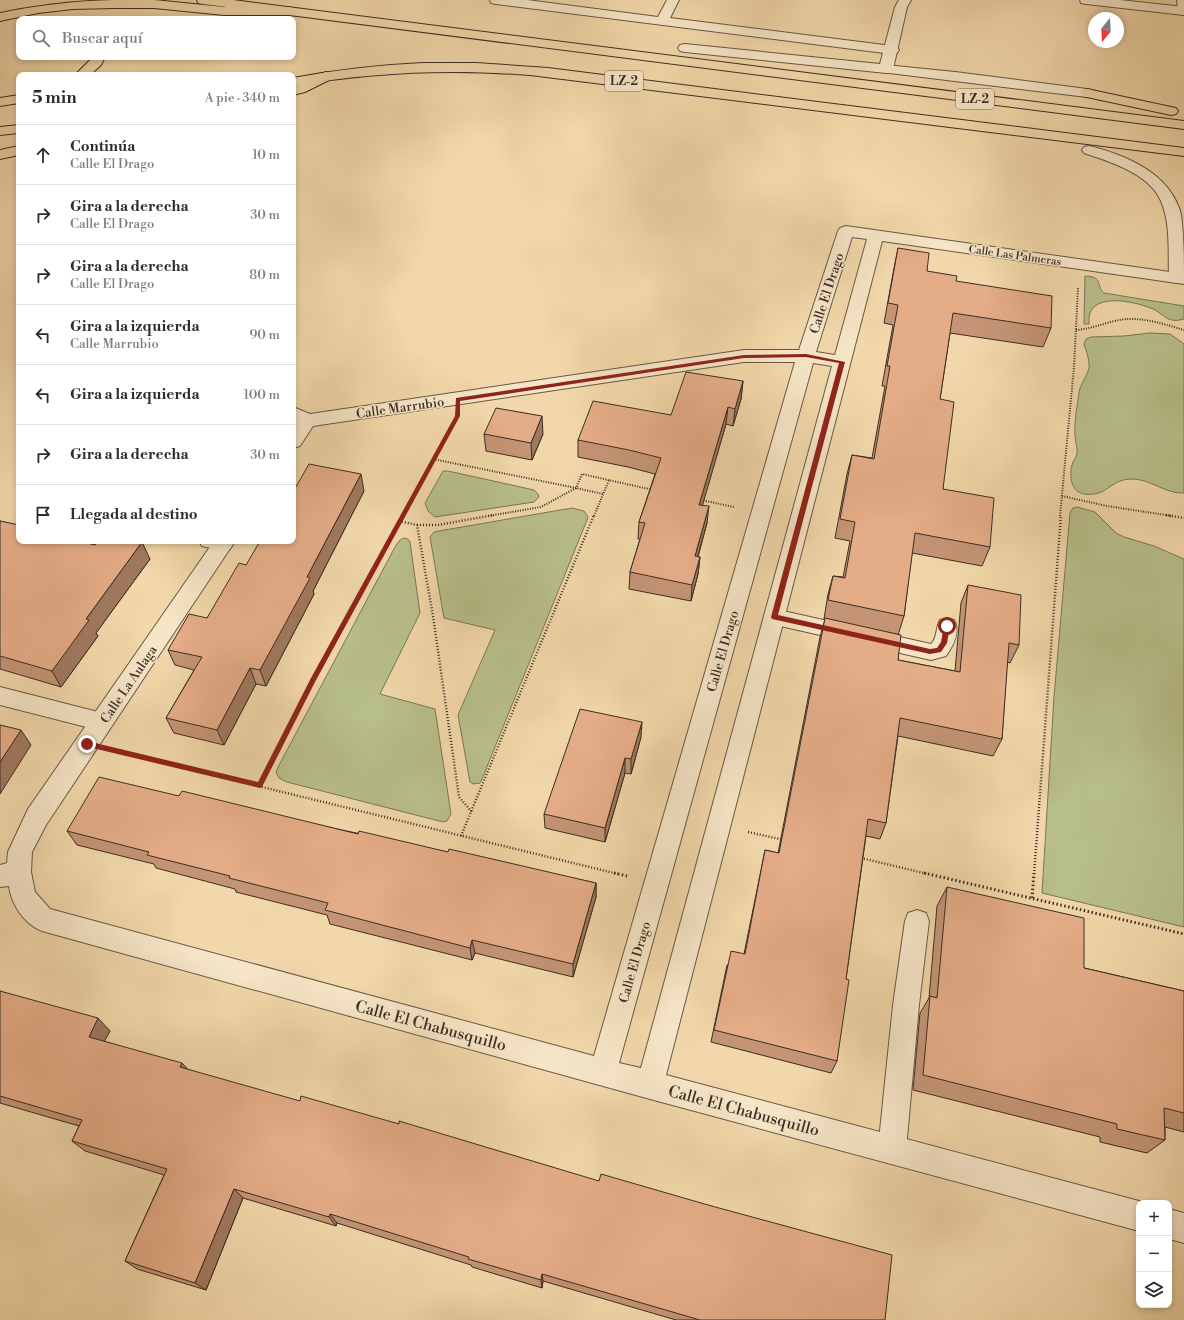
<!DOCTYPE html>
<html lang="es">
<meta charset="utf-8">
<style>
:root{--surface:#fff;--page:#f7f7f7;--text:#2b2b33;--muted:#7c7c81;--line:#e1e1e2}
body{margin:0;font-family:"Libre Bodoni",serif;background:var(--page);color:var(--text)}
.controls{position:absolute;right:12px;bottom:12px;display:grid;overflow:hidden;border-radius:8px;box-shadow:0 2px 6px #0003}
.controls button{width:36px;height:36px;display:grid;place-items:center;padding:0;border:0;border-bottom:1px solid var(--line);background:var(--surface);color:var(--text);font:20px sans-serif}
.compass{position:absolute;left:1088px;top:12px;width:36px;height:36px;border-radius:50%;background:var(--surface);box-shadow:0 2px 6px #0003;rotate:198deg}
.stop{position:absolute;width:12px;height:12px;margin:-9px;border:3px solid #8f2418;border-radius:50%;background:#fff}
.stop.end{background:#8f2418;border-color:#fff;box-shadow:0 1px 4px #0008}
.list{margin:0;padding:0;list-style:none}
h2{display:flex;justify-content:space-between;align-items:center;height:52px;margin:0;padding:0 16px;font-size:17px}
h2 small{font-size:13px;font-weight:400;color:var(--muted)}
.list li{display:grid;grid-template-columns:26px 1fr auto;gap:12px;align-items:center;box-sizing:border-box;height:60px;padding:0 16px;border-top:1px solid var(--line)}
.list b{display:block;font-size:15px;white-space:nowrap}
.list p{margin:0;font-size:13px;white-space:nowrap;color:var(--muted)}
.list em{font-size:13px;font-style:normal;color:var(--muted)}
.icon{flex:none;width:22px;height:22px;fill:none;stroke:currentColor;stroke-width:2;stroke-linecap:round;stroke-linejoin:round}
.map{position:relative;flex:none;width:1184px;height:1320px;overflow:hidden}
.search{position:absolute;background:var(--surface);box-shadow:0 2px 6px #0003;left:16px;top:16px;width:280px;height:44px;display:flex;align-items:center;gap:10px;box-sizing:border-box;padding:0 14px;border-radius:8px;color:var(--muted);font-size:15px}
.panel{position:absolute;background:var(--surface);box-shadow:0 2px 6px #0003;left:16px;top:72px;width:280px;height:472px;border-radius:8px}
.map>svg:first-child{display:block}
.green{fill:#b8bf8a;stroke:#7a7658}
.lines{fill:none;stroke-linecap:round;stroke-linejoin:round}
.service-casing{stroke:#685847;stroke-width:2}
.minor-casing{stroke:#685847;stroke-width:2}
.tertiary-casing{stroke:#685847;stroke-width:2}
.trunk-casing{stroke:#3b2e26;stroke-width:2}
.motorway-casing{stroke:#3b2e26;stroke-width:2}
.path-far2{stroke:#3b2e26;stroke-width:2;stroke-dasharray:1 1.5;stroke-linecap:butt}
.path-far1{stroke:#3b2e26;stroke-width:2.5;stroke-dasharray:1 2;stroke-linecap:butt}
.path{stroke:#3b2e26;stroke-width:3;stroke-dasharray:1.5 2.5;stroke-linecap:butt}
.service{fill:#f6e5c7;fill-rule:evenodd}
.minor{fill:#f6e5c7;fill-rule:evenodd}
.tertiary{fill:#f6e5c7;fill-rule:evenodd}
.trunk{fill:#f1d7a9;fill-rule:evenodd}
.motorway{fill:#f1d7a9;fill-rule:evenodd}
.wall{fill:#c49474;stroke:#3b2e26}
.shaded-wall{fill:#a0785e;stroke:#3b2e26}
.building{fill:#e4ac87;stroke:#3b2e26}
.route{fill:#8f2418}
.labels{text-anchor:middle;stroke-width:3;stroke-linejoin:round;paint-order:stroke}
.far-street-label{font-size:11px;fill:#3b2e26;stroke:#f6e5c7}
.shield{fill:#f6e5c7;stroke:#736556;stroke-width:1}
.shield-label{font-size:12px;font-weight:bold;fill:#3b2e26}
.street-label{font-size:13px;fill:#3b2e26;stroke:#f6e5c7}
.near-street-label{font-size:16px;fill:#3b2e26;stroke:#f6e5c7}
</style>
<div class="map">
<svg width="1184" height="1320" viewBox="0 0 1184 1320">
<rect width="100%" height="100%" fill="#f1d7a9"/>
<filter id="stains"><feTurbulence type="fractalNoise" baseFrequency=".005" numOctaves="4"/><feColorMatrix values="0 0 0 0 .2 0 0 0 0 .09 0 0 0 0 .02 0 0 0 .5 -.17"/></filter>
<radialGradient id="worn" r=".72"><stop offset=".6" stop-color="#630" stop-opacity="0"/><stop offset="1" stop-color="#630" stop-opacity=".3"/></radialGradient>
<g class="green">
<path d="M1085,276C1104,277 1095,285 1104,293L1184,306V319C1180,320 1176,321 1172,320C1165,319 1160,312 1153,309C1135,301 1085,290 1089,324H1084Z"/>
<path d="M1150,333L1170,334L1184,344V493C1165,494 1151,479 1132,479C1109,479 1109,497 1084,494C1071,492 1069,476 1072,465C1073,461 1076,458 1077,454C1078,448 1075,441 1075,436C1074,422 1077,407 1079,393C1080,384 1087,377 1089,368C1090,360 1086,351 1084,344L1086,339L1091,337L1124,336Z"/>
<polygon points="443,471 448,471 534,490 538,494 539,497 534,502 435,517 428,511 425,503"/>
<polygon points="1077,507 1095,512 1116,533 1124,537 1154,546 1184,559 1184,927 1042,893 1054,697 1070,513 1073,508"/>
<polygon points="572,508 584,511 588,517 587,520 482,779 480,783 473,784 470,782 458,715 495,630 444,618 430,537 434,532 439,531"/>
<polygon points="403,538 408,539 410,542 420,613 380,694 435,709 451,814 447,821 443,822 287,782 279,778 276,773 278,767 395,547 399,541"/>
</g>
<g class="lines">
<defs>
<g id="service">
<polygon points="886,65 955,72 1087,89 1092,90 1094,93 1092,96 1087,97 881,72 879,69 881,66"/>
<polygon points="199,541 231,541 233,544 230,549 223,551 202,546"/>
<path d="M774,609L931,644C937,639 936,627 940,620L947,618L954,620C961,632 953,646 946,656L931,660L767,623L764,617L767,611Z"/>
<polygon points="0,687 102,713 110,716 113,722 110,728 102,731 0,705"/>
<polygon points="917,910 926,913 929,921 919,1005 906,1150 902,1160 892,1164 882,1160 878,1150 893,1005 905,921 908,913"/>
</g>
<g id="minor">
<polygon points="490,0 527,0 658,17 667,0 679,0 670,18 892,46 897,47 899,50 897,53 892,54 496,4 491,3"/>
<polygon points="1177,0 1184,0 1184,15 1179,14 1178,11"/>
<path d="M846,226L1177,273L1183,274L1184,280L1177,283L882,241L666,1075L1139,1201L1144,1203H1139V1231L650,1099L42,931C24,924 11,904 9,886L0,887V865L7,863L8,852L28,809L214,541H235L46,825L32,852L31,872L35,892L50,909L594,1056L795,362H744L313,426L300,446L293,448V427L296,423L293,421V407L310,414L744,350H799L838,231L840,228ZM852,237L867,239L835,355L816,352ZM813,363L832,366L641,1068L619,1063Z"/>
<polygon points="1169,1209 1184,1213 1184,1243 1169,1239"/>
</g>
<g id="tertiary">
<polygon points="899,0 911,0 907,7 893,69 891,72 886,73 685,52 680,51 678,48 680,45 685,44 880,64 895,7"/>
<polygon points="1080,0 1120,0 1184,7 1184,15 1086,4 1081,3"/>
<path d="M1089,146C1126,155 1170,173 1181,214C1184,236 1184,261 1184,284L1171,282L1169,278C1168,253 1171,224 1161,201C1149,173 1110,162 1084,153L1082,150L1084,147Z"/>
</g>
<g id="trunk">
<polygon points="197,0 233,0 1184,121 1184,129 203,4 198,3"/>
<path d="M423,63H476L548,68L1184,148V156L530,75C450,69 372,72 293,86V78C336,70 379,65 423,63Z"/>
<polygon points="1087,89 1171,107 1176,108 1178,111 1176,114 1171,115 1082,96 1080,93 1082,90"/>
<polygon points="19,125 19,133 0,135 0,127"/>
</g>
<g id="motorway">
<path d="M114,0H154L224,7H288L293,8L294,11L293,14L288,15H224L154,8H114L73,9L38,13L0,21V13C38,5 75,1 114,0Z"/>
<polygon points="91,57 105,57 101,65 90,75 75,75 90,60"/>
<polygon points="326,72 331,73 333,76 331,79 305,92 293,95 293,87"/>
<polygon points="19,95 19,103 0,106 0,98"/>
<polygon points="19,146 19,155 0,159 0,150"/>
</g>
</defs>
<use href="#service" class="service-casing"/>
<use href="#minor" class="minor-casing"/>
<use href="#tertiary" class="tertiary-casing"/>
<use href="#trunk" class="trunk-casing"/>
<use href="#motorway" class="motorway-casing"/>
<g class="path-far2">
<path d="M1076,330C1091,329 1104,323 1119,320C1140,316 1164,324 1184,330"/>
<polyline points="433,459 576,488 582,474 653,490"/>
<polyline points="1062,496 1107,506 1172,516"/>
<polyline points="701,500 734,507"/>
<polyline points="403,516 452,426"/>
<polyline points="488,516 541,507 576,488 603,494"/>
<polyline points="594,516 609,480"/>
<polyline points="1060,516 1074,367 1078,288"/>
</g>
<g class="path-far1">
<polyline points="1166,515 1184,518"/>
<polyline points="399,521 417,525 433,616 459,797 472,812"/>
<polyline points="417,525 438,525 494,515"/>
<polyline points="119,752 618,874"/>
<polyline points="260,785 313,680 403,515"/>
<polyline points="748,832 784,840"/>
<polyline points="461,836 594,515"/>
<polyline points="861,858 928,874"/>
<polyline points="1034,874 1061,515"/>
</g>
<g class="path">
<polyline points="614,873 627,876"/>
<polyline points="924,873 1184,934"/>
<polyline points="1032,898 1034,873"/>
</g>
<use href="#service" class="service"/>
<use href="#minor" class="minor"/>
<use href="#tertiary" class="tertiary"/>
<use href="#trunk" class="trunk"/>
<use href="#motorway" class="motorway"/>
</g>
<g class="wall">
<polygon points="898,248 927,271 956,281 1051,328 1043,347 950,333 940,399 943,489 990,547 982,566 912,553 904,616 898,635 898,660 955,671 961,603 968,585 1019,645 1010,663 1007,662 1002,739 993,756 898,736 886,823 880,839 866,836 846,979 837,1061 831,1073 711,1042 727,965 744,954 762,865 765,850 778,853 820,637 825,619 824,619 828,594 833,576 843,577 850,541 835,538 847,474 852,455 872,458 885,386 882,386 893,325 884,323 894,268"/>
<polygon points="743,381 741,399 733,426 726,424 702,505 707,523 698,557 700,557 698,574 691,601 629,589 630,572 640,539 638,539 639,522 655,474 628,467 578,457 578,440 671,415"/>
<polygon points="484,434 543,434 532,460 486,451"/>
<polygon points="364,491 313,591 314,594 266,686 256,684 224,745 174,733 166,718 194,670 175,665 168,650 207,618 246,565"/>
<polygon points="0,521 150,559 96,633 98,636 61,687 0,669"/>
<polygon points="641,737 631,774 625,773 605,842 545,828 544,814"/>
<polygon points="179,796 596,883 596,897 573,977 475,953 472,960 330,924 327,915 236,892 235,889 156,868 154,864 77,845 67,831"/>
<polygon points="947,887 1084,968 1184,991 1184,1132 1165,1127 1165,1140 1147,1153 1100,1142 1100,1137 913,1090 920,1013 929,998 937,906"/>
<polygon points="0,991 110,1031 104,1041 188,1070 885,1320 676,1320 543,1281 542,1288 472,1267 471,1265 337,1223 336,1226 243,1198 206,1290 137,1269 125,1261 164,1175 85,1151 72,1141 79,1126 0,1103"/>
</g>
<g class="shaded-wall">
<polygon points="743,381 741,399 733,426 735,409"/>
<polygon points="728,407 726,424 698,521 699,505"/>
<polygon points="542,416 543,434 532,460 531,443"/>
<polygon points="361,474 364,491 313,591 314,594 266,686 260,670 307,577"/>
<polygon points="709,506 707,523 693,573 695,556"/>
<polygon points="142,542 150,559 96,633 98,636 61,687 52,671 86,619"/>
<polygon points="700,557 698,574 691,601 692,585"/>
<polygon points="250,668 256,684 224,745 217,730"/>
<polygon points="642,722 641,737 631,774 631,759"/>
<polygon points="21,730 31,745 0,794 0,762"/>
<polygon points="625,758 625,773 605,842 605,828"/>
<polygon points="596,883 596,897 573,977 573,964"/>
<polygon points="472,940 475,953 472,960 470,948"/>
<polygon points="98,1018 110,1031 100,1049 89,1037"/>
<polygon points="182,1063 192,1074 180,1067"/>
<polygon points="234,1189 243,1198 206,1290 195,1283"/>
<polygon points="330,1214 337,1223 336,1226 329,1217"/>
<polygon points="542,1274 543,1281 542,1288 541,1280"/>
</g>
<g class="building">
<polygon points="898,248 929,253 927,271 957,276 956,281 1052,296 1051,328 953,313 940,399 954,402 943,489 994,498 990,547 915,533 904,616 828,600 833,576 845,578 855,522 840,519 852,455 874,459 890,366 887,366 898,305 888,303"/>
<polygon points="686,372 743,381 735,409 728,407 699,505 709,506 695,556 700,557 692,585 630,572 645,523 639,522 661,458 629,450 578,440 593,401 671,415"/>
<polygon points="496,408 542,416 531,443 484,434"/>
<polygon points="309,464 361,474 307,577 310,578 260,670 250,668 217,730 166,718 202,657 168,650 189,614 207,618 239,563 246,565 260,541 293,541 293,492"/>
<polygon points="0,521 19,525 19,541 80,541 95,545 98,541 138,541 142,542 86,619 89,620 52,671 0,656"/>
<polygon points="968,585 1021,595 1019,645 1009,643 1002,739 900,718 886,823 868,819 846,979 849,980 837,1061 714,1030 731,951 745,954 765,850 779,853 825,618 901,635 898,660 960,672"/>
<polygon points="580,709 642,722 631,759 625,758 605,828 544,814"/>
<polygon points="0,725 21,730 0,762"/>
<polygon points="99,777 179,796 182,791 358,834 359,831 448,852 449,849 596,883 573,964 472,940 470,948 325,910 328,903 229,878 230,876 147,855 149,852 67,831"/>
<polygon points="947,887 1084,918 1084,968 1184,991 1184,1113 1164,1108 1165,1140 1117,1129 1117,1124 923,1075 930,996 937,998"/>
<polygon points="0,991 98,1018 89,1037 182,1063 180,1067 300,1101 301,1096 399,1124 399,1121 599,1181 601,1174 708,1205 892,1255 885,1320 700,1320 542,1274 541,1280 468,1259 469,1257 330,1214 329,1217 234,1189 195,1283 125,1261 167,1169 72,1141 82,1120 0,1096"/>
</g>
<polygon class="route" points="806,354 845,362 778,615 930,649 937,648 941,642 944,626 947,623 950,626 947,643 941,652 930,654 772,619 771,617 839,363 806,357 744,358 460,401 460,416 315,682 262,787 260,788 84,746 84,742 87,741 258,782 311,678 455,416 456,398 744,355"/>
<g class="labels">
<g class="far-street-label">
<text transform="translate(1015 255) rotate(8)" y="4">Calle Las Palmeras</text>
</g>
<g class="shield">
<rect x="605" y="71" width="38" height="20" rx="3"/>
<rect x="956" y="89" width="38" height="20" rx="3"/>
</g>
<g class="shield-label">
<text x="624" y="85">LZ-2</text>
<text x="975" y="103">LZ-2</text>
</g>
<g class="street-label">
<text transform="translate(826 293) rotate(-72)" y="5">Calle El Drago</text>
<text transform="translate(400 407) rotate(-8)" y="5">Calle Marrubio</text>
<text transform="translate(722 651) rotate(-74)" y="5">Calle El Drago</text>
<text transform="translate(128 684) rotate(-56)" y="5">Calle La Aulaga</text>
<text transform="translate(634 962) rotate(-74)" y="5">Calle El Drago</text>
</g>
<g class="near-street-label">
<text transform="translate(431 1025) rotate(15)" y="6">Calle El Chabusquillo</text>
<text transform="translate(744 1110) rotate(15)" y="6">Calle El Chabusquillo</text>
</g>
</g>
<rect width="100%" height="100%" filter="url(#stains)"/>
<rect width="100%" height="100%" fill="url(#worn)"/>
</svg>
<div class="controls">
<button>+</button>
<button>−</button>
<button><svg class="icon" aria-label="layers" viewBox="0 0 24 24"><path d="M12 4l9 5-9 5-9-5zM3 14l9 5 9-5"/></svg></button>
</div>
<svg class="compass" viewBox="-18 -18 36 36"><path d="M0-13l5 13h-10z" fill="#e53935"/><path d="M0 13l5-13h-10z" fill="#7c7c81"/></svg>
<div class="stop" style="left:947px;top:626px"></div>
<div class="stop end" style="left:87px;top:744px"></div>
<div class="search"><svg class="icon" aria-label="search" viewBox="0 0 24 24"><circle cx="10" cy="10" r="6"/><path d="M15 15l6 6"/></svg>Buscar aquí</div>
<section class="panel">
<h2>5 min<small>A pie · 340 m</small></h2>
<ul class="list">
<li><svg class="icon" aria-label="ahead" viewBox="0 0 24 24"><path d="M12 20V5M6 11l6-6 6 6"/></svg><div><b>Continúa</b><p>Calle El Drago</p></div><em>10 m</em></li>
<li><svg class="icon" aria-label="right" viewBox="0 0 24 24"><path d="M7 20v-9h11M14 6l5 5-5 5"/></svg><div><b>Gira a la derecha</b><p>Calle El Drago</p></div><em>30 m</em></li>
<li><svg class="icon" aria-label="right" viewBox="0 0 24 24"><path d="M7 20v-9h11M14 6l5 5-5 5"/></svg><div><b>Gira a la derecha</b><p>Calle El Drago</p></div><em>80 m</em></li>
<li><svg class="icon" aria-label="left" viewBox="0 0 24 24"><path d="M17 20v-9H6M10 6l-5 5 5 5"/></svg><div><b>Gira a la izquierda</b><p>Calle Marrubio</p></div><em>90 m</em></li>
<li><svg class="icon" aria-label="left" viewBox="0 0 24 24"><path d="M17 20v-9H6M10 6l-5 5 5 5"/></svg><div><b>Gira a la izquierda</b></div><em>100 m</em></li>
<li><svg class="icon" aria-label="right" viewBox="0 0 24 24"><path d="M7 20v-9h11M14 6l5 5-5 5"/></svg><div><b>Gira a la derecha</b></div><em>30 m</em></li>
<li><svg class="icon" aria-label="arrive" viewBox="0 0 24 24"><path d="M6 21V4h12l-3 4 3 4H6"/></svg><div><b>Llegada al destino</b></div></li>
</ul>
</section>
</div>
